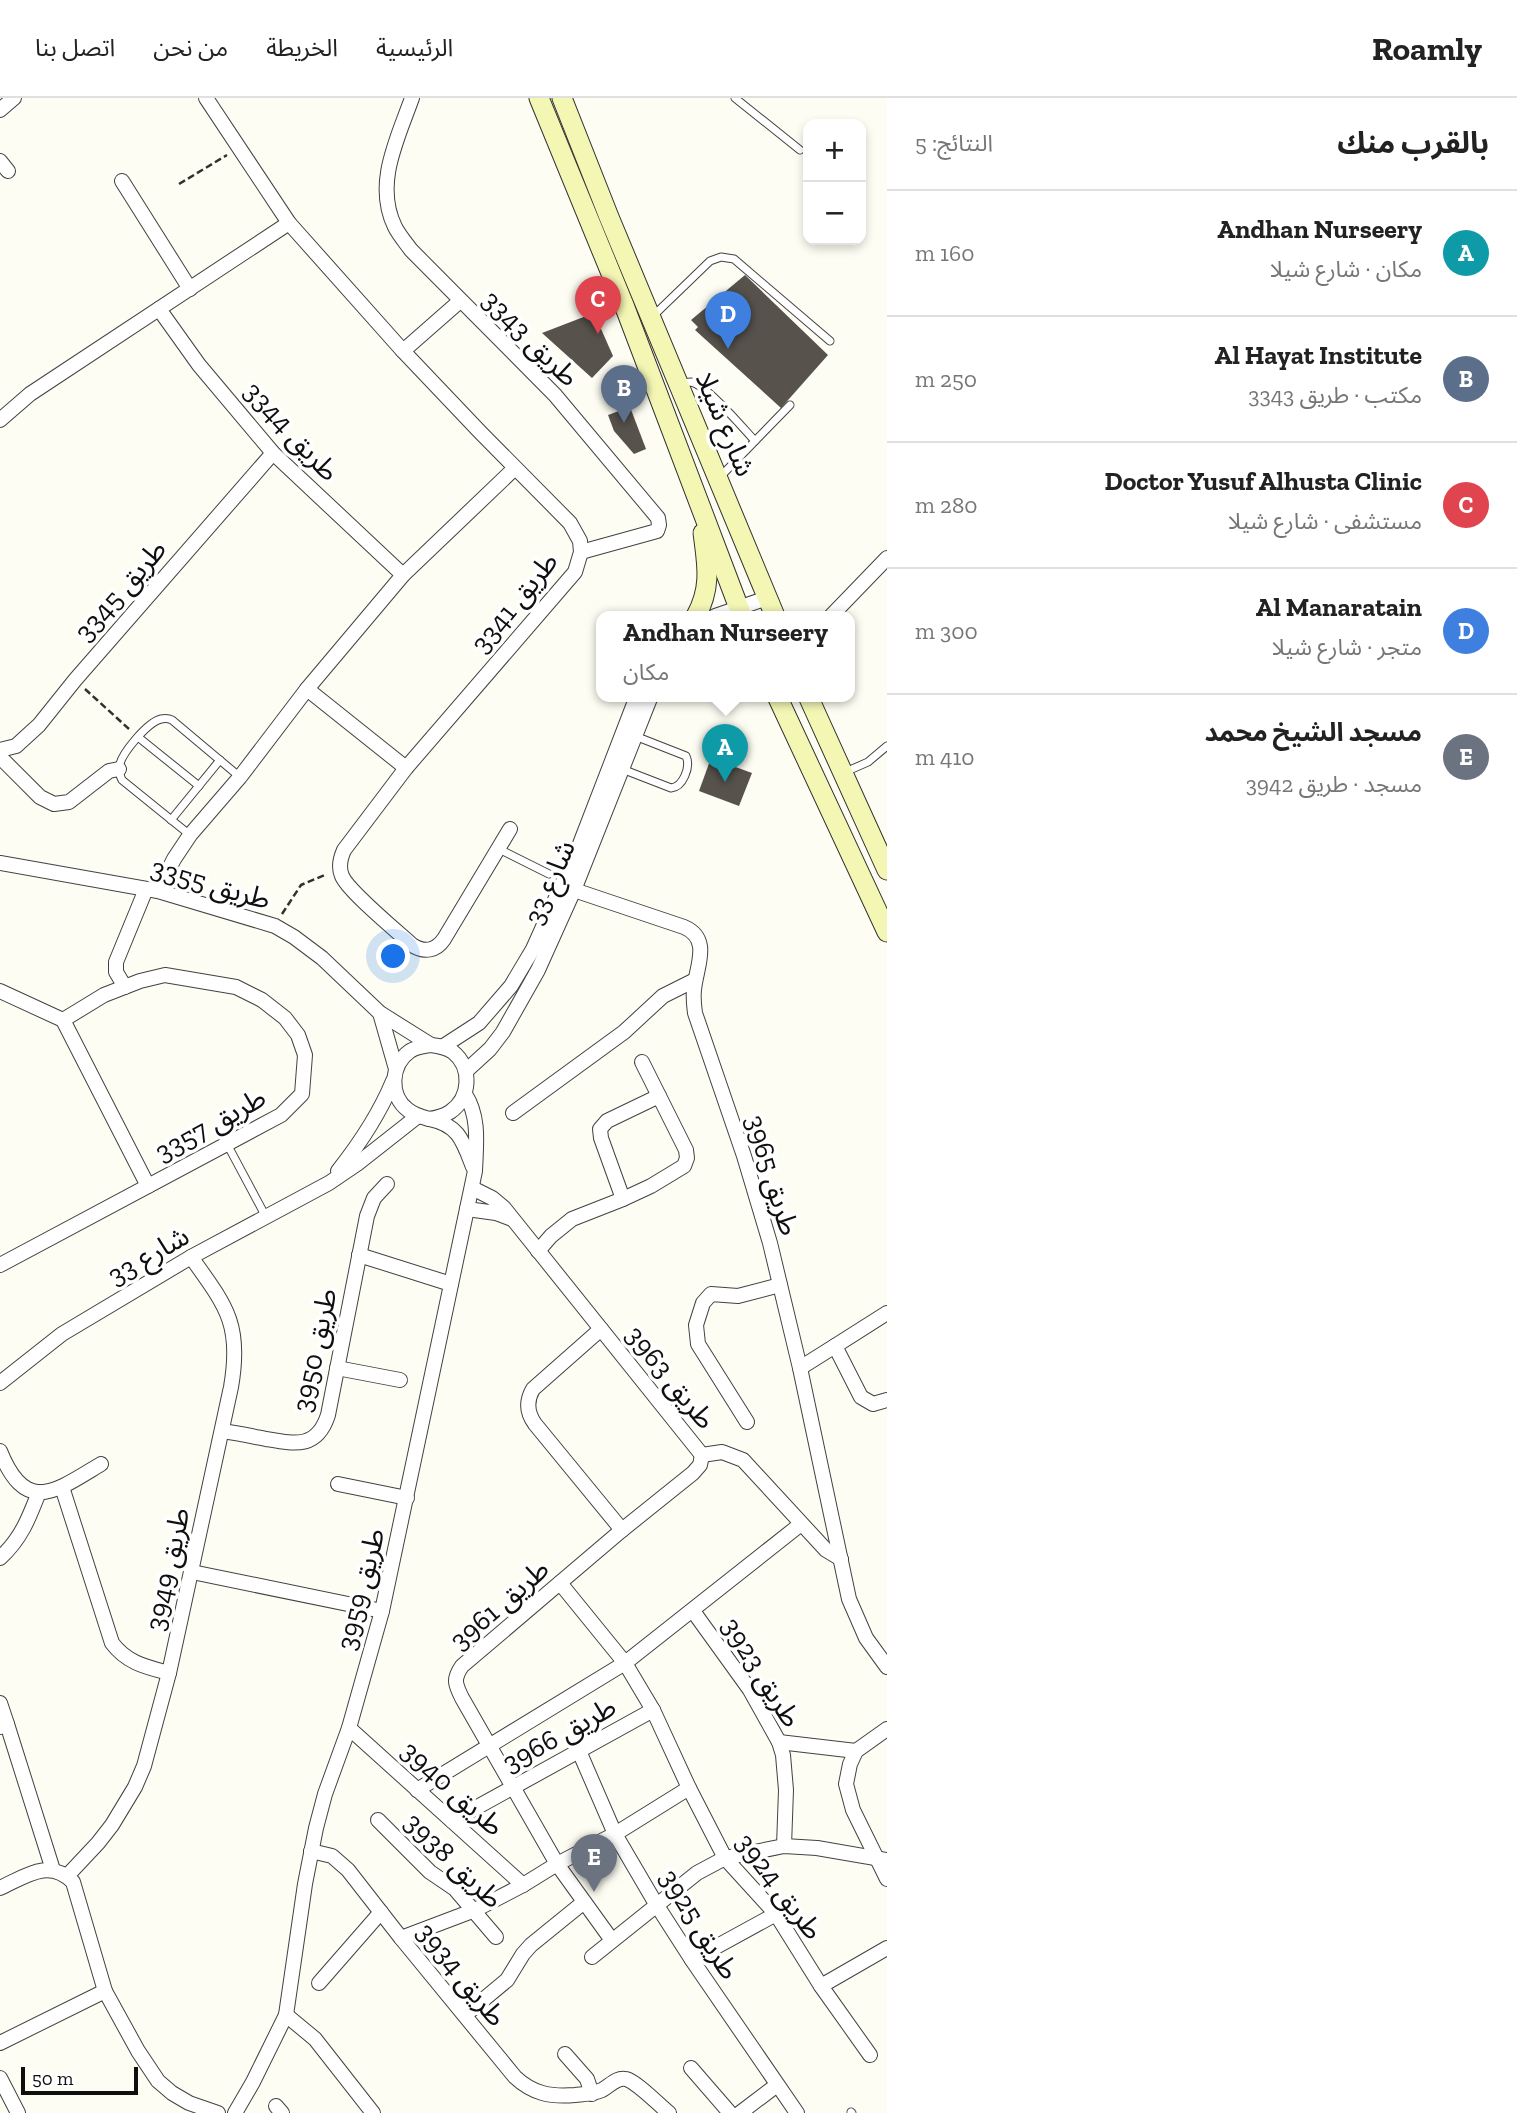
<!DOCTYPE html>
<html lang="ar">
<meta charset="utf-8">
<style>
:root{--surface:#fff;--page:#f6f6f6;--text:#222;--muted:#767676;--line:#e0e0e0;--accent:#b14235}
body{margin:0;font-family:"Zilla Slab","Noto Sans Arabic",serif;background:var(--page);color:var(--text);direction:rtl}
.controls{position:absolute;right:21px;top:21px;display:grid;overflow:hidden;border-radius:14px;box-shadow:0 4px 10px #0003}
.controls button{width:63px;height:63px;display:grid;place-items:center;padding:0;border:0;border-bottom:2px solid var(--line);background:var(--surface);color:var(--text);font:35px sans-serif}
.scale{position:absolute;left:21px;bottom:18px;width:117px;box-sizing:border-box;padding-left:7px;border:4px solid #0f0f0f;border-top:0;font-size:19px;line-height:24px;white-space:nowrap;color:#0f0f0f;-webkit-text-stroke:5px #fff;paint-order:stroke}
.you{position:absolute;left:394px;top:859px;width:24px;height:24px;margin:-18px;border:5px solid #fff;border-radius:50%;background:#1a73e8;box-shadow:0 0 0 10px #1a73e833}
.badge{display:grid;place-items:center;width:46px;height:46px;border-radius:50%;background:var(--accent);color:#fff;font-size:23px;font-weight:700}
.pin{position:absolute;translate:-50% -58px;filter:drop-shadow(0 2px 4px #0008)}
.pin::after{content:'';position:absolute;top:37px;width:24px;height:21px;background:inherit;clip-path:polygon(0 0,100% 0,50% 100%)}
.popup{position:absolute;left:596px;top:513px;width:259px;height:91px;box-sizing:border-box;display:grid;place-content:center;border-radius:14px;background:var(--surface);filter:drop-shadow(0 2px 5px #0005);font-size:23px;white-space:nowrap;color:var(--muted)}
.popup b{font-size:26px;color:var(--text)}
.popup::after{content:'';position:absolute;left:50%;top:100%;margin-left:-14px;border:14px solid transparent;border-top-color:var(--surface)}
.list{margin:0;padding:0;list-style:none}
h2{display:flex;justify-content:space-between;align-items:center;height:91px;margin:0;padding:0 28px;font-size:30px}
h2 small{font-size:23px;font-weight:400;color:var(--muted)}
.list li{display:grid;grid-template-columns:46px 1fr auto;gap:21px;align-items:center;box-sizing:border-box;height:126px;padding:0 28px;border-top:2px solid var(--line)}
.list b{display:block;font-size:26px;white-space:nowrap}
.list p{margin:0;font-size:23px;white-space:nowrap;color:var(--muted)}
.list em{font-size:23px;font-style:normal;color:var(--muted)}
.map{position:relative;flex:none;width:887px;height:2015px;overflow:hidden;direction:ltr}
header{display:flex;align-items:center;gap:42px;box-sizing:border-box;height:98px;padding:0 35px;background:var(--surface);border-bottom:2px solid var(--line)}
header strong{font-size:33px}
nav{display:flex;gap:38px;margin-inline-start:auto;font-size:24px}
main{display:flex}
aside{flex:1;background:var(--surface)}
.map>svg:first-child{display:block}
.building{fill:#57524c}
.lines{fill:none;stroke-linecap:round;stroke-linejoin:round}
.lane-casing{stroke:#424242;stroke-width:9}
.street-casing{stroke:#424242;stroke-width:16}
.secondary-casing{stroke:#313131;stroke-width:21}
.path{stroke:#313131;stroke-width:2.5;stroke-dasharray:7 3.5;stroke-linecap:butt}
.lane{stroke:#fff;stroke-width:7}
.street{stroke:#fff;stroke-width:14}
.secondary{stroke:#f4f7b4;stroke-width:19}
.labels{text-anchor:middle;stroke-width:7;stroke-linejoin:round;paint-order:stroke}
.street-label{font-size:28px;fill:#0f0f0f;stroke:#fff}
</style>
<header>
<strong>Roamly</strong>
<nav><a>الرئيسية</a><a>الخريطة</a><a>من نحن</a><a>اتصل بنا</a></nav>
</header>
<main>
<aside>
<h2>بالقرب منك<small>النتائج: 5</small></h2>
<ul class="list">
<li><span class="badge" style="background:#0f9aa8">A</span><div><b>Andhan Nurseery</b><p>مكان · شارع شيلا</p></div><em>160 m</em></li>
<li><span class="badge" style="background:#5c6f8a">B</span><div><b>Al Hayat Institute</b><p>مكتب · طريق 3343</p></div><em>250 m</em></li>
<li><span class="badge" style="background:#e0444e">C</span><div><b>Doctor Yusuf Alhusta Clinic</b><p>مستشفى · شارع شيلا</p></div><em>280 m</em></li>
<li><span class="badge" style="background:#3f7fe0">D</span><div><b>Al Manaratain</b><p>متجر · شارع شيلا</p></div><em>300 m</em></li>
<li><span class="badge" style="background:#6b7280">E</span><div><b>مسجد الشيخ محمد</b><p>مسجد · طريق 3942</p></div><em>410 m</em></li>
</ul>
</aside>
<div class="map">
<svg width="887" height="2015" viewBox="0 0 887 2015">
<rect width="100%" height="100%" fill="#fefdf3"/>
<g class="building">
<polygon points="745,177 828,257 781,310 695,232 698,229 691,222"/>
<polygon points="594,215 613,258 592,280 542,235"/>
<polygon points="630,309 646,351 634,356 614,333 608,317"/>
<polygon points="711,660 752,675 739,708 699,693"/>
</g>
<g class="lines">
<defs>
<g id="lane">
<polyline points="735,0 800,52"/>
<polyline points="652,219 710,163 721,159 734,161 830,243"/>
<path d="M680,286C683,285 689,284 691,284C707,287 743,330 755,343"/>
<polyline points="719,380 790,307"/>
<polyline points="138,639 199,688"/>
<path d="M622,671L671,690C683,689 691,669 686,658L635,638"/>
<polyline points="843,675 868,664 887,648"/>
<polyline points="171,722 220,662"/>
<path d="M190,737L122,682C120,678 119,676 119,671C119,657 148,624 161,621C166,620 168,620 172,622L240,679"/>
<polyline points="499,751 549,776"/>
<polyline points="227,1046 266,1119"/>
<polyline points="851,2014 852,2015"/>
</g>
<g id="street">
<path d="M206,0L289,125L403,253L480,334L570,425L580,443L581,454L575,474L406,670L344,752C340,761 338,769 342,778C348,793 398,834 412,847C424,855 436,853 444,841L510,731"/>
<path d="M412,0C397,42 374,86 395,129C399,137 406,145 411,152L555,297L658,420L659,427L657,433L581,454"/>
<polyline points="0,12 14,0"/>
<polyline points="0,63 8,73"/>
<polyline points="122,83 190,191"/>
<polyline points="159,211 199,267 273,355 403,477"/>
<polyline points="403,253 460,203"/>
<polyline points="0,322 30,296 289,125"/>
<polyline points="715,518 767,500"/>
<polyline points="831,518 887,460"/>
<polyline points="307,591 406,670"/>
<polyline points="0,652 16,648 39,627 75,582 273,355"/>
<polyline points="0,659 40,699 54,706 69,704 109,673 119,671"/>
<polyline points="0,765 158,793 275,828 294,839 322,860 380,915 431,947"/>
<path d="M574,792L684,829C712,841 696,869 694,892C693,900 694,907 695,915L744,1058L770,1145L800,1270L849,1501L866,1540L887,1569"/>
<polyline points="158,793 174,761 190,737 240,679 307,591 403,477 515,370"/>
<polyline points="125,889 116,874 116,864 146,791"/>
<polyline points="0,893 63,922 148,1088"/>
<polyline points="380,915 396,971"/>
<path d="M431,947C439,948 446,949 453,954C472,969 471,1000 450,1014C444,1018 436,1020 429,1021C422,1019 414,1017 408,1012C389,998 390,967 410,953C416,949 424,948 431,947Z"/>
<polyline points="442,949 479,925 511,888 533,851 580,746 637,598"/>
<polyline points="466,973 490,951 503,934 538,872 574,792 651,598"/>
<polyline points="513,1015 624,934 663,898 695,882"/>
<path d="M429,1021C459,1027 463,1043 473,1069"/>
<path d="M338,1073C361,1044 379,1017 393,983"/>
<polyline points="472,1090 492,1100 504,1110 702,1357 722,1354 743,1362 826,1452 841,1461"/>
<polyline points="623,1101 601,1040 600,1031 607,1023 659,998"/>
<polyline points="467,1111 496,1115 512,1121"/>
<polyline points="538,1153 551,1138 572,1121 623,1101 651,1088 684,1068 687,1060 686,1052 642,964"/>
<polyline points="359,1157 451,1186"/>
<polyline points="0,1167 281,1017 302,996 305,957 298,937 285,920 262,902 236,889 165,877 140,883 104,897 63,922"/>
<polyline points="887,1215 835,1248 861,1299 873,1306 887,1302"/>
<path d="M601,1231L533,1291C526,1303 527,1315 535,1326L622,1432"/>
<polyline points="337,1270 400,1282"/>
<polyline points="800,1270 835,1248"/>
<polyline points="0,1285 62,1236 191,1159 329,1085 357,1066 418,1018"/>
<polyline points="747,1324 698,1246 696,1227 703,1205 711,1196 738,1198 780,1187"/>
<path d="M222,1333C237,1335 251,1338 266,1341C295,1346 317,1351 328,1317L367,1118L374,1100L387,1086"/>
<path d="M0,1353C26,1418 56,1393 101,1366"/>
<polyline points="338,1386 407,1400"/>
<path d="M62,1389L112,1545C127,1565 146,1569 169,1575"/>
<path d="M0,1460C21,1441 29,1420 39,1394"/>
<polyline points="192,1474 382,1513"/>
<polyline points="560,1485 625,1565 653,1612 689,1690 725,1760 776,1816 821,1888 870,1957"/>
<polyline points="693,1513 750,1592 779,1644 783,1657 786,1692 784,1748"/>
<polyline points="0,1605 7,1626 0,1629"/>
<polyline points="7,1626 53,1772"/>
<polyline points="349,1630 523,1787"/>
<polyline points="887,1631 856,1653 850,1666 846,1686 853,1712 887,1781"/>
<polyline points="779,1644 856,1653"/>
<polyline points="579,1653 615,1736 656,1806 692,1862 797,2015"/>
<polyline points="417,1692 625,1565 801,1426"/>
<polyline points="378,1722 430,1774 455,1791 496,1839"/>
<polyline points="452,1723 653,1612"/>
<path d="M311,1753L332,1758L348,1772L401,1840L515,1979C533,1996 551,1999 575,1997C584,1996 593,1996 602,1992C610,1988 616,1979 626,1981C637,1984 659,2007 669,2015"/>
<path d="M67,1778L98,1745L112,1727L135,1689L144,1668L169,1575L231,1289C242,1226 226,1208 191,1159"/>
<path d="M0,1790C26,1778 49,1760 73,1784L105,1893L138,1953L158,1983L172,1995L189,2005L218,2015"/>
<polyline points="401,1840 475,1812 523,1787 557,1766 615,1736 689,1690"/>
<path d="M611,1841L557,1766L462,1600C455,1586 453,1581 462,1568L622,1432L693,1375L700,1367L702,1357"/>
<polyline points="592,1859 697,1775 725,1760 784,1748 817,1750 887,1762"/>
<polyline points="692,1862 776,1816"/>
<polyline points="319,1885 381,1814"/>
<polyline points="821,1888 887,1850"/>
<polyline points="286,1917 315,1941 373,2015"/>
<polyline points="465,1917 507,1882 523,1856 531,1847 584,1804"/>
<polyline points="0,1945 105,1893"/>
<polyline points="565,1956 587,1981 592,1996"/>
<polyline points="691,1970 730,2015"/>
<polyline points="0,1980 18,2015"/>
<polyline points="276,2008 282,2015"/>
<path d="M235,2015L253,1984L286,1917L305,1786L316,1730L325,1696L349,1630L382,1513L475,1073C476,1047 480,1019 465,996"/>
<polyline points="740,2015 777,1987"/>
</g>
<g id="secondary">
<polyline points="539,0 624,207 742,518"/>
<polyline points="562,0 609,119 775,518"/>
<path d="M696,518C712,489 707,466 703,435"/>
<polyline points="777,598 887,834"/>
<polyline points="808,598 887,772"/>
</g>
</defs>
<use href="#lane" class="lane-casing"/>
<use href="#street" class="street-casing"/>
<use href="#secondary" class="secondary-casing"/>
<g class="path">
<polyline points="179,86 227,57"/>
<polyline points="85,591 129,631"/>
<polyline points="282,816 301,787 327,776"/>
</g>
<use href="#lane" class="lane"/>
<use href="#street" class="street"/>
<use href="#secondary" class="secondary"/>
</g>
<g class="labels">
<g class="street-label">
<text transform="translate(531 240) rotate(45)" y="10">طريق 3343</text>
<text transform="translate(726 326) rotate(67)" y="10">شارع شيلا</text>
<text transform="translate(292 333) rotate(47)" y="10">طريق 3344</text>
<text transform="translate(120 492) rotate(-49)" y="10">طريق 3345</text>
<text transform="translate(514 504) rotate(-51)" y="10">طريق 3341</text>
<text transform="translate(549 784) rotate(-67)" y="10">شارع 33</text>
<text transform="translate(211 785) rotate(16)" y="10">طريق 3355</text>
<text transform="translate(210 1026) rotate(-29)" y="10">طريق 3357</text>
<text transform="translate(773 1077) rotate(73)" y="10">طريق 3965</text>
<text transform="translate(148 1157) rotate(-30)" y="10">شارع 33</text>
<text transform="translate(314 1252) rotate(-78)" y="10">طريق 3950</text>
<text transform="translate(671 1279) rotate(51)" y="10">طريق 3963</text>
<text transform="translate(167 1471) rotate(-78)" y="10">طريق 3949</text>
<text transform="translate(360 1491) rotate(-76)" y="10">طريق 3959</text>
<text transform="translate(499 1506) rotate(-41)" y="10">طريق 3961</text>
<text transform="translate(762 1574) rotate(58)" y="10">طريق 3923</text>
<text transform="translate(559 1636) rotate(-29)" y="10">طريق 3966</text>
<text transform="translate(453 1690) rotate(42)" y="10">طريق 3940</text>
<text transform="translate(454 1762) rotate(44)" y="10">طريق 3938</text>
<text transform="translate(780 1788) rotate(53)" y="10">طريق 3924</text>
<text transform="translate(700 1826) rotate(58)" y="10">طريق 3925</text>
<text transform="translate(462 1876) rotate(51)" y="10">طريق 3934</text>
</g>
</g>
</svg>
<div class="controls">
<button>+</button>
<button>−</button>
</div>
<div class="scale">50 m</div>
<div class="you"></div>
<div class="pin badge" style="left:725px;top:684px;background:#0f9aa8">A</div>
<div class="popup"><b>Andhan Nurseery</b>مكان</div>
<div class="pin badge" style="left:624px;top:325px;background:#5c6f8a">B</div>
<div class="pin badge" style="left:598px;top:236px;background:#e0444e">C</div>
<div class="pin badge" style="left:728px;top:251px;background:#3f7fe0">D</div>
<div class="pin badge" style="left:594px;top:1794px;background:#6b7280">E</div>
</div>
</main>
